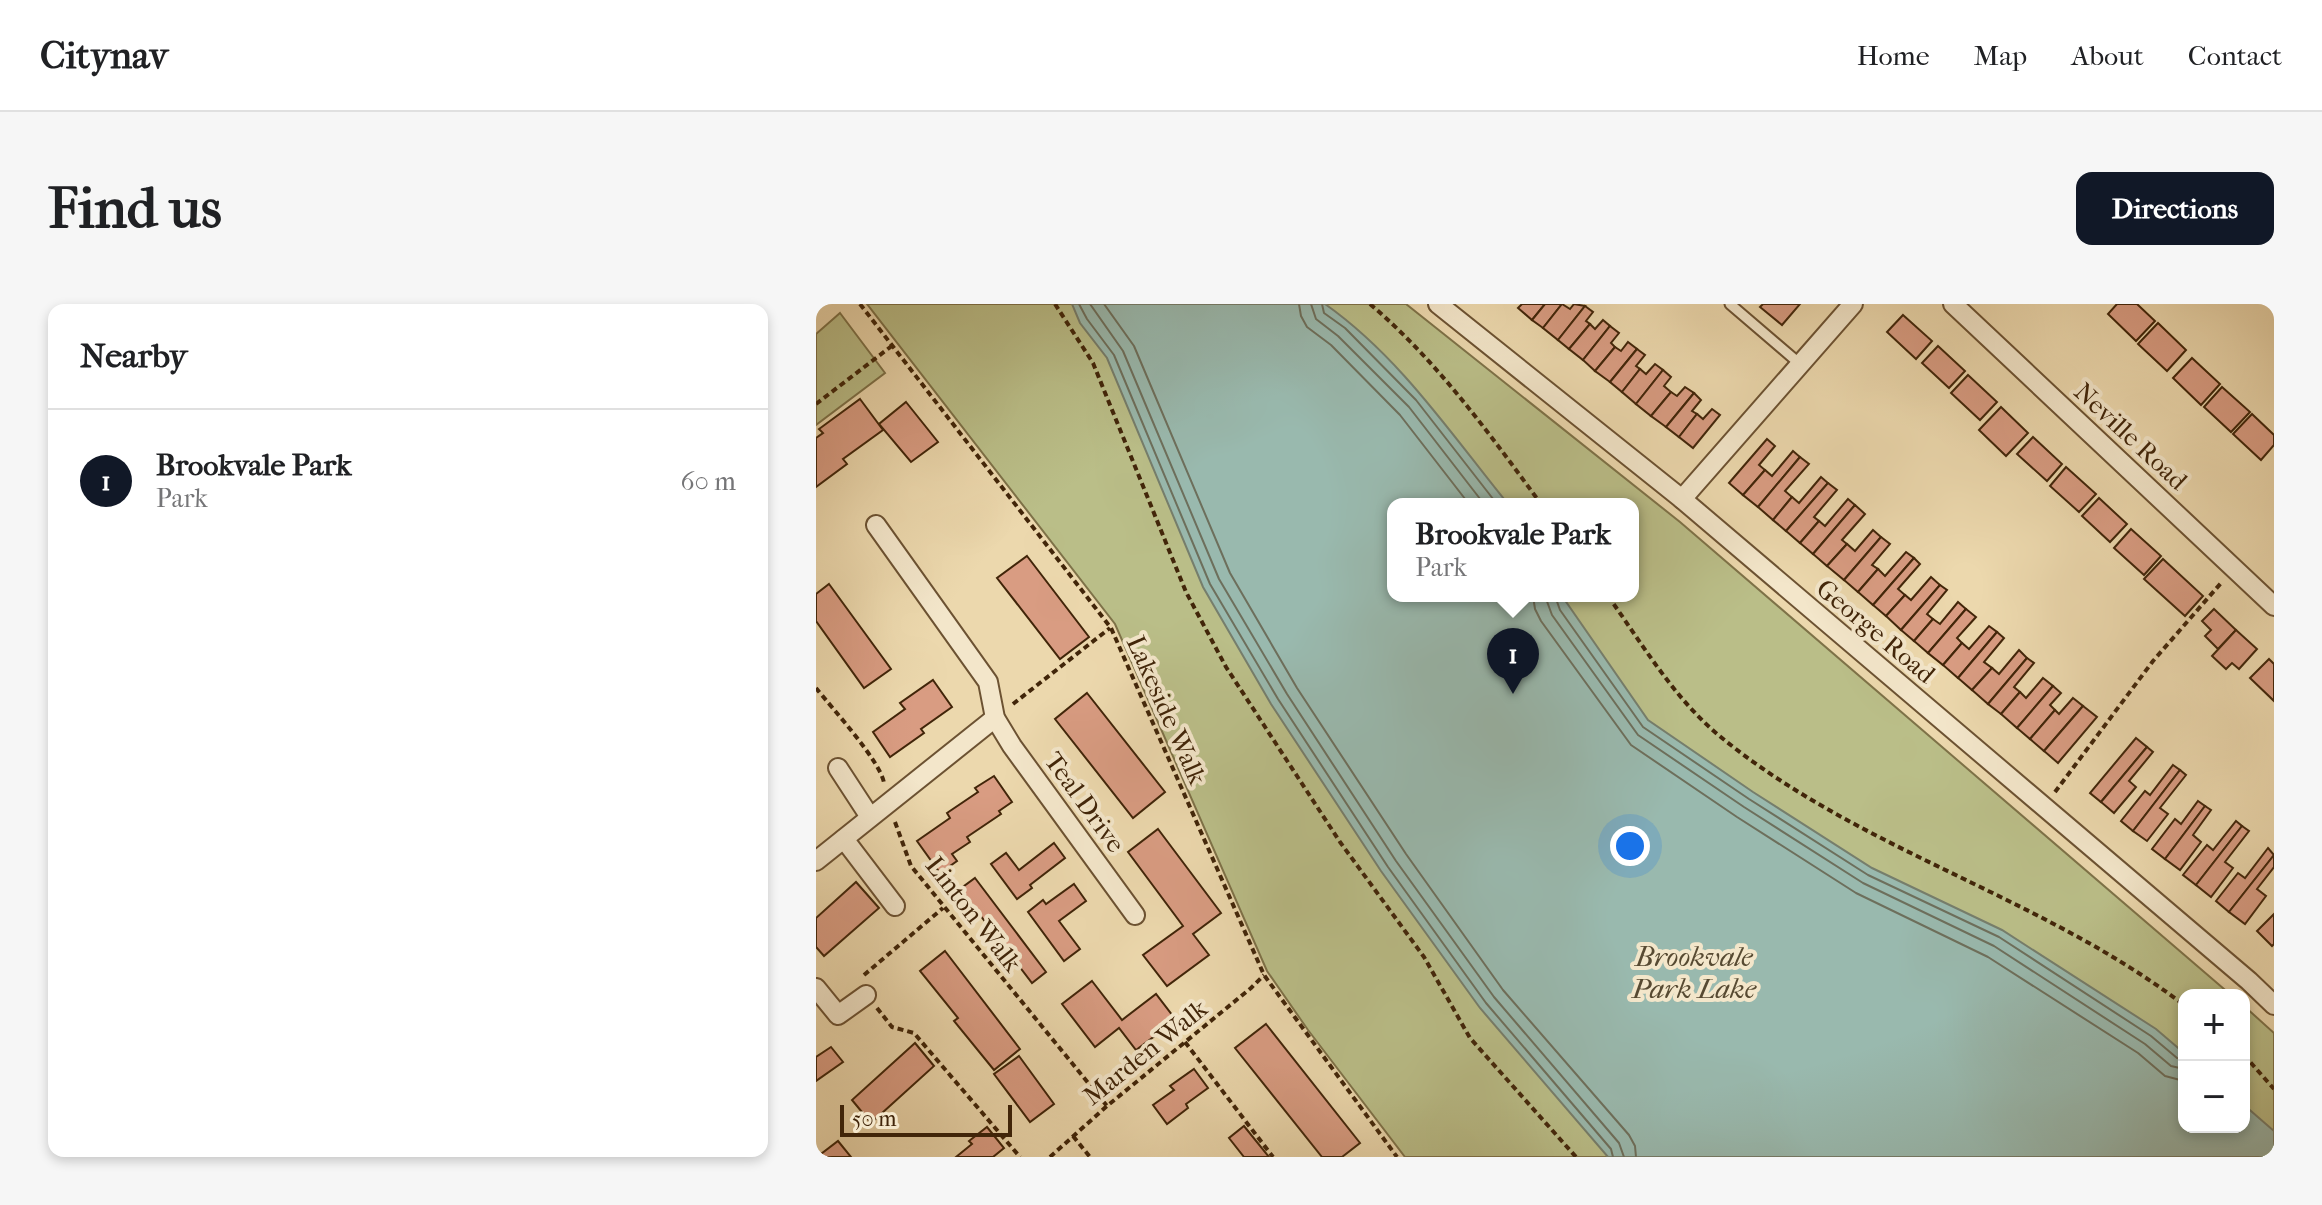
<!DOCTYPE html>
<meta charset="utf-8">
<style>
:root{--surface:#fff;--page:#f6f6f6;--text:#202124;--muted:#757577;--line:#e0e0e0;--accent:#111827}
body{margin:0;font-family:"IM FELL French Canon",serif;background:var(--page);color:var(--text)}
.controls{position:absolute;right:24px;bottom:24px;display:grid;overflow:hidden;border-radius:16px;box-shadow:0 4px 12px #0003}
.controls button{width:72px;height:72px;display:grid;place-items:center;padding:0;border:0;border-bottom:2px solid var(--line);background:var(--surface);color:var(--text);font:40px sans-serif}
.scale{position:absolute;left:24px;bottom:20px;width:172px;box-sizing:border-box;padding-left:8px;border:4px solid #412509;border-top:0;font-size:22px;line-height:28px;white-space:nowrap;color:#412509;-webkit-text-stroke:6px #f3e6ca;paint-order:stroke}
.you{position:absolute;left:814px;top:542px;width:28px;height:28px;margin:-20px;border:6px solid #fff;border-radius:50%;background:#1a73e8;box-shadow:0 0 0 12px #1a73e833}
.badge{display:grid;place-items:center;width:52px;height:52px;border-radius:50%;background:var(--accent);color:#fff;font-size:26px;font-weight:700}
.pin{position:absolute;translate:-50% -66px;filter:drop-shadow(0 2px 4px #0008)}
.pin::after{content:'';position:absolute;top:42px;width:28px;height:24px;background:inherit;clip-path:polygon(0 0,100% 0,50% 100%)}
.popup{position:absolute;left:571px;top:194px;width:252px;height:104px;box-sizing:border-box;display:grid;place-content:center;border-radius:16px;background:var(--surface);filter:drop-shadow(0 2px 6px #0005);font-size:26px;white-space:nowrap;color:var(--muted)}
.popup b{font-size:30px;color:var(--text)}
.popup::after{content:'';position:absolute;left:50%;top:100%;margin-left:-16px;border:16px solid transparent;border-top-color:var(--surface)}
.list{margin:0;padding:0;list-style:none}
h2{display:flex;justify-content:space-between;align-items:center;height:104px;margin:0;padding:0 32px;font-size:34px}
h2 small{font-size:26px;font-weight:400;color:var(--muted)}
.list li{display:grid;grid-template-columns:52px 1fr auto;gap:24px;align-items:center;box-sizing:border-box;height:144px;padding:0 32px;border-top:2px solid var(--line)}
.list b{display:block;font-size:30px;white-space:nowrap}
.list p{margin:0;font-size:26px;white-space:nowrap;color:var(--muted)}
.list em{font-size:26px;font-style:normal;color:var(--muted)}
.map{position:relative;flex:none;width:1458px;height:853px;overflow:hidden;border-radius:16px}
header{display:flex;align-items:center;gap:48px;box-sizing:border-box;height:112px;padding:0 40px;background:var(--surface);border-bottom:2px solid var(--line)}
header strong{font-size:38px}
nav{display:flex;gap:44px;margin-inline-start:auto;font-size:28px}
.intro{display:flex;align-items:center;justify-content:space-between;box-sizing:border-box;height:192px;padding:0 48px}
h1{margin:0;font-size:56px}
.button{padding:20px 36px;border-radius:16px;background:var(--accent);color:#fff;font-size:28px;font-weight:700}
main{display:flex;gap:48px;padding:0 48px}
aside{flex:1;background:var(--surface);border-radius:16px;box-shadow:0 4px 12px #0003}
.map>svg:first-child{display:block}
.green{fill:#babe88;stroke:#7e7248;stroke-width:2;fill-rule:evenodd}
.water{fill:#99b9ae;stroke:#767e6c;stroke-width:2}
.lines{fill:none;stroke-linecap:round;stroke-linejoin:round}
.shore{stroke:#6d6f5c;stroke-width:2}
.building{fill:#d99c82;stroke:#412509;stroke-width:2}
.lane-casing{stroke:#6c5232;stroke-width:13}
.street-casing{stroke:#6c5232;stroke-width:22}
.path{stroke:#412509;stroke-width:4;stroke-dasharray:6 4;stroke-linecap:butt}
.lane{stroke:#f3e6ca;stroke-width:9}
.street{stroke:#f3e6ca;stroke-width:18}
.labels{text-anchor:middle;stroke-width:8;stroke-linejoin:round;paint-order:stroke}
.street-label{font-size:26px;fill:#412509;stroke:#f3e6ca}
.water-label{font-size:28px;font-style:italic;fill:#574a32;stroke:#f3e6ca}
</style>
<header>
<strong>Citynav</strong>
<nav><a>Home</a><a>Map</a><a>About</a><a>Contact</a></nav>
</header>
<div class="intro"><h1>Find us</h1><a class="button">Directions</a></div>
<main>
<aside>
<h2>Nearby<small></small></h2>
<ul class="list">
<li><span class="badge">1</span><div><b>Brookvale Park</b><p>Park</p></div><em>60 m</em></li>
</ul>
</aside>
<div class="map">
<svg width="1458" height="853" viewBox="0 0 1458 853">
<rect width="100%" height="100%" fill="#ecd8ad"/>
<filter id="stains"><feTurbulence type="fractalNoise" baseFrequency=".0025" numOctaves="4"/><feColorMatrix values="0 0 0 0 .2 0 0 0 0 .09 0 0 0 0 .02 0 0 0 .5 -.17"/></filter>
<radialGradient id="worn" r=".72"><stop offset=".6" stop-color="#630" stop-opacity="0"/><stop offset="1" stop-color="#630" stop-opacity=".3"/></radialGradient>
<g class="green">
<path d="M51,0H590L864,218L1415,691H1368V823H1428V702L1458,729V853H589L492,726L451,667L299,320ZM577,200H817V292H577Z"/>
<polygon points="24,9 69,69 0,121 0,30"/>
</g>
<path class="water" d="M256,0H509C584,53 635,130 692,200H577V292H746L832,416L937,488L1056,564L1186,626L1340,725L1368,749V823H1428V801L1458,827V853H792L664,704L565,567L455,400L387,283L291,54L264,19Z"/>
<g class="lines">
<g class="shore">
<polyline points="263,0 271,15 298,51 394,280 462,395 572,563 670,699 795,845 797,853"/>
<polyline points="274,0 307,47 403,275 471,390 580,557 678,693 803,839 808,853"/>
<polyline points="288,0 318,42 414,269 481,384 590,550 687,686 813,831 819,842 820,853"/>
<polyline points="483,0 485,12 491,23 515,41 584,111 653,200"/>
<polyline points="495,0 500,15 522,32 593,103 668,200"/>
<polyline points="506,0 508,9 529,24 600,96 681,200"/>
<polyline points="717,292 719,305 725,317 815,441 921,513 1040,589 1172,653 1322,749 1349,772 1368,777"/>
<polyline points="729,292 736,311 822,431 928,503 1047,579 1178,642 1329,740 1355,762 1368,765"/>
<polyline points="739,292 744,306 827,423 933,495 1052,571 1183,633 1335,732 1361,754 1368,755"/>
</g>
</g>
<g class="building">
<polygon points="706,0 729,0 716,16 702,4"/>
<polygon points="729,0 746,0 727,24 716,16"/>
<polygon points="746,0 754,5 758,0 769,2 742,36 727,24"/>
<polygon points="947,0 984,0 966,21 944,3"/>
<polygon points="1301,0 1321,0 1339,17 1320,37 1292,10"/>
<polygon points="769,2 777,8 770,17 774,20 753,45 742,36"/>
<polygon points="1087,11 1116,37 1100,55 1071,28"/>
<polygon points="787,16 794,22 767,56 753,45 774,20 779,25"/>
<polygon points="1342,19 1370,46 1351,67 1322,40"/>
<polygon points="794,22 803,29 795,39 799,43 779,67 767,56"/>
<polygon points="812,38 821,45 794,78 779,67 799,43 805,47"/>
<polygon points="1122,42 1149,67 1133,84 1106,59"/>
<polygon points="821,45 829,51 820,62 824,65 806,88 794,78"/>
<polygon points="1376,54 1404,80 1385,101 1357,74"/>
<polygon points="839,60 847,66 820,100 806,88 824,65 830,70"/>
<polygon points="847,66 855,73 848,82 855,88 835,112 820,100"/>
<polygon points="1152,71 1181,98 1164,116 1135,89"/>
<polygon points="869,83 878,89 850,123 835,112 855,88 861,92"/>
<polygon points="1406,83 1434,108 1415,128 1388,103"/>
<polygon points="878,89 885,96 876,107 881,110 863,133 850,123"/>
<polygon points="44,95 67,126 27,155 31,160 0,183 0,134 7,129 3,125"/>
<polygon points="90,98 122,138 95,158 63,120"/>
<polygon points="1185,103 1212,129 1190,152 1163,126"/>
<polygon points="896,105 904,111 877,144 863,133 881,110 887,115"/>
<polygon points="1436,110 1458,131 1458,141 1445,156 1417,130"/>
<polygon points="1217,133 1246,160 1231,177 1201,150"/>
<polygon points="951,135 959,142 943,161 949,166 927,191 913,179"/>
<polygon points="977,147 984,153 942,203 927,191 949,166 956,172"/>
<polygon points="984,153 993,160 969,187 976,193 957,216 942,203"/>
<polygon points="1250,163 1280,190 1263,208 1234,182"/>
<polygon points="1005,173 1012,179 970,227 957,216 976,193 983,199"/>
<polygon points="1012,179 1021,186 998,213 1003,217 984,239 970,227"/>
<polygon points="1283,194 1311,220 1294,238 1266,212"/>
<polygon points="1032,195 1039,201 997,250 984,239 1003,217 1009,222"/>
<polygon points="1039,201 1049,210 1026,236 1031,240 1011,262 997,250"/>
<polygon points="1315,225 1345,252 1328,271 1298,244"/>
<polygon points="1057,226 1065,233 1028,276 1011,262 1031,240 1039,247"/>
<polygon points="1065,233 1074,240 1056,261 1062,265 1042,288 1028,276"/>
<polygon points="1090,248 1098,254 1057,301 1042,288 1062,265 1069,272"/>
<polygon points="211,252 273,333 244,355 181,274"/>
<polygon points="1098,254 1104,260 1082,285 1089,291 1070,312 1057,301"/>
<polygon points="1347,255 1387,292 1369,312 1328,275"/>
<polygon points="1115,273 1124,281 1085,326 1070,312 1089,291 1095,296"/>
<polygon points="13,280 75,365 48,384 0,317 0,290"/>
<polygon points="1124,281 1131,286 1111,310 1117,315 1098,337 1085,326"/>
<polygon points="1142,298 1150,305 1112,349 1098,337 1117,315 1124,320"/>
<polygon points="1150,305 1160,313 1141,334 1146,339 1127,361 1112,349"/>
<polygon points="1398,305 1420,326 1402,345 1389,332 1395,326 1386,317"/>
<polygon points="1173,322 1181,328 1142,374 1127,361 1146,339 1153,345"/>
<polygon points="1420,326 1441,345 1423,365 1416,359 1410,365 1396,352"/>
<polygon points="1181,328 1188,334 1168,358 1176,364 1156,386 1142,374"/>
<polygon points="1203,346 1211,354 1172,400 1156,386 1176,364 1183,370"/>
<polygon points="1211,354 1218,359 1198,383 1204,388 1185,410 1172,400"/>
<polygon points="1453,355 1458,360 1458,397 1434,374"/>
<polygon points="1227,374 1237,382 1201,424 1185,410 1204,388 1210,394"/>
<polygon points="117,376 136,403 105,425 108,429 74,453 57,428 89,405 84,399"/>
<polygon points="1237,382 1245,389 1234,401 1239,406 1214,435 1201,424"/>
<polygon points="271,389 349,488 317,514 239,415"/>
<polygon points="1257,394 1267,402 1228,447 1214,435 1239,406 1243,410"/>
<polygon points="1267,402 1281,413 1242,459 1228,447"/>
<polygon points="1320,434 1331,443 1285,498 1274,489"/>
<polygon points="1331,443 1337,448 1313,477 1320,483 1298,509 1285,498"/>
<polygon points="1357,461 1364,466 1317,527 1305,517 1329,487 1334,491"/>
<polygon points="1364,466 1370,471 1344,504 1352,510 1331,537 1317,527"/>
<polygon points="178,472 196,498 183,507 185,510 151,533 154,538 136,550 141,557 124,569 101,537 134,514 131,509 162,488 159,484"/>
<polygon points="1382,497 1389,502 1349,555 1336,545 1359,515 1365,520"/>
<polygon points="1389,502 1395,506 1377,531 1385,538 1364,566 1349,555"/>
<polygon points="1420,517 1426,522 1380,581 1367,571 1391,541 1397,546"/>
<polygon points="1426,522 1433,527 1409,558 1417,564 1395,593 1380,581"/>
<polygon points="342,525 405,609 377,630 393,651 351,682 327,651 367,622 312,548"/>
<polygon points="238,539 249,554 214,581 216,584 201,595 175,560 190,549 203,566"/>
<polygon points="1452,544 1458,551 1413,608 1400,597 1422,569 1429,574"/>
<polygon points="1458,551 1458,563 1441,585 1450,592 1429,620 1413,608"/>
<polygon points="159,574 230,668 216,679 144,585"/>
<polygon points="40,578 63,604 8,652 0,643 0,614"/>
<polygon points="258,580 270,597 243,617 264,645 248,657 212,608 227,596 230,600"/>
<polygon points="1458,610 1458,640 1456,642 1441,627"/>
<polygon points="129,647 204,745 178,766 138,717 142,714 104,667"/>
<polygon points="276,677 306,716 340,690 360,716 320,746 303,724 279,743 246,700"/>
<polygon points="450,720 544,839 526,853 506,853 419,744"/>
<polygon points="99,739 118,762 55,819 36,796"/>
<polygon points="15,743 27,758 0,777 0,753"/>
<polygon points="203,752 238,800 214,818 178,770"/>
<polygon points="378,765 392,784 370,800 372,804 351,820 337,801 358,786 354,782"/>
<polygon points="428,822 453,853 428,853 413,834"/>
<polygon points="171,823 188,844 177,853 140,853 156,840 153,837"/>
<polygon points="22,837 35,853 1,853"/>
</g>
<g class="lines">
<defs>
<polyline id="lane" points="914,0 984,60"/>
<g id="street">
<polyline points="622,0 866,195 1433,677 1458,701"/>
<polyline points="1137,0 1458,302"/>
<polyline points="866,195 1037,0"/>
<polyline points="60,221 172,378 179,414 196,442 319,611"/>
<polyline points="22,464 54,513"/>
<polyline points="28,535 79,602"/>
<polyline points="0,557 179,414"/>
<polyline points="0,684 22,711 50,691"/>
</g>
</defs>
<use href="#lane" class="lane-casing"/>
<use href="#street" class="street-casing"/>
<g class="path">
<polyline points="44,0 295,324 448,671 581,853"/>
<polyline points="239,0 277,59 370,288 410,363 524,538 608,653 654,734 760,853"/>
<path d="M554,0C621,57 673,129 725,200"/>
<polyline points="0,100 77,41"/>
<path d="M792,292C827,341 859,396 906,434C1043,546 1227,593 1368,701"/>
<path d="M0,384C16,404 65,458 68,479"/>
<polyline points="197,400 294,324"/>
<polyline points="1239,488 1337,357 1405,279"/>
<polyline points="79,518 95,562 291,802"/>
<polyline points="48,671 127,604"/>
<polyline points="61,704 76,723 98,729 204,853"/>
<polyline points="369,738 457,853"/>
<polyline points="1428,751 1458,785"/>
<polyline points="257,832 274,853"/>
<polyline points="234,853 291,802 435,684 448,671"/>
</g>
<use href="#lane" class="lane"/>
<use href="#street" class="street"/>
</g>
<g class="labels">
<g class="street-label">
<text transform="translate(1315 132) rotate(43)" y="9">Neville Road</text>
<text transform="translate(1060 327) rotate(40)" y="9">George Road</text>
<text transform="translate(351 406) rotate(66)" y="9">Lakeside Walk</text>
<text transform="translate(269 498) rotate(54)" y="9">Teal Drive</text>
<text transform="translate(158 610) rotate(52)" y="9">Linton Walk</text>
<text transform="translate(329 748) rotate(-39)" y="9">Marden Walk</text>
</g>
<g class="water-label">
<text x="878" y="662">Brookvale<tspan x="878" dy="32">Park Lake</tspan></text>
</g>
</g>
<rect width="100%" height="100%" filter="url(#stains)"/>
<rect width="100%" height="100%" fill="url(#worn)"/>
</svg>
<div class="controls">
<button>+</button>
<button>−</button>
</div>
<div class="scale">50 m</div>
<div class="you"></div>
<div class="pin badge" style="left:697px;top:390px">1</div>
<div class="popup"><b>Brookvale Park</b>Park</div>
</div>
</main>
